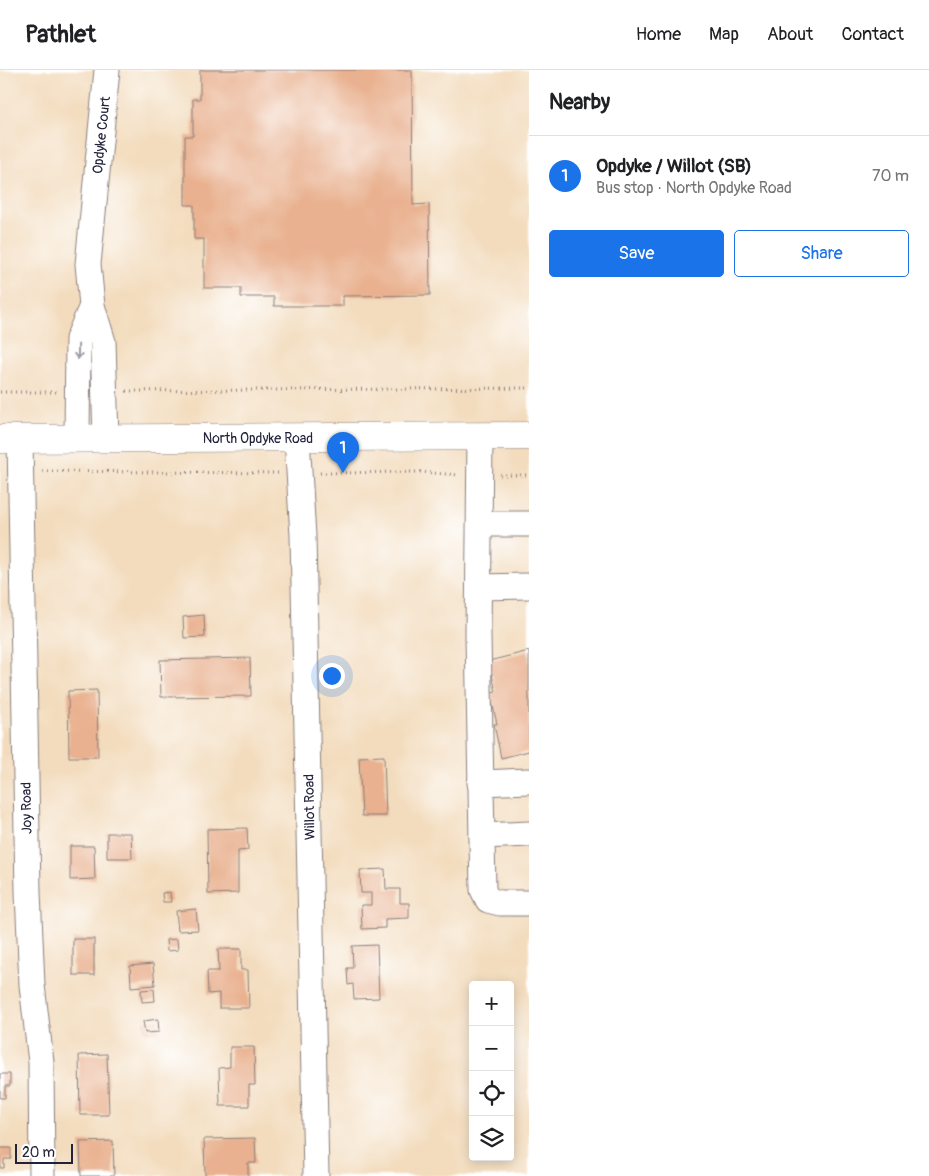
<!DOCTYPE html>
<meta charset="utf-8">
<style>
:root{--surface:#fff;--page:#f2f2f2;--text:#202124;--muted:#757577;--line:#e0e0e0;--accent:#1a73e8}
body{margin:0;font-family:Pangolin,sans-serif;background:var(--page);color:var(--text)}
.controls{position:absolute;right:15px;bottom:15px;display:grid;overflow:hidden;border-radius:5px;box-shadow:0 2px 12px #0003}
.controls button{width:45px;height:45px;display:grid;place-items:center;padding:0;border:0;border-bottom:1px solid var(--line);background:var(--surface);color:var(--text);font:25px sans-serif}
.scale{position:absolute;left:15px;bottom:12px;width:58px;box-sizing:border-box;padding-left:5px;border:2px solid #22223b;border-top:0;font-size:14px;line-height:18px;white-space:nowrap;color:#22223b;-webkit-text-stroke:4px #fff;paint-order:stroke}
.you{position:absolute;left:331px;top:605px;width:18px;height:18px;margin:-12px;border:4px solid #fff;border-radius:50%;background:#1a73e8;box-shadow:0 0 0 8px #1a73e833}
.badge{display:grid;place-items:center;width:32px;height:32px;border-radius:50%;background:var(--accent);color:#fff;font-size:16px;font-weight:700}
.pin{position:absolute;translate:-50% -41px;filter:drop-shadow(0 1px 2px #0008)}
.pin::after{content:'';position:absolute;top:26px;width:18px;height:15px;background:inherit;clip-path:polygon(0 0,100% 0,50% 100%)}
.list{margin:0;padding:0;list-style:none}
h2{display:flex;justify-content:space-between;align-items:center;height:65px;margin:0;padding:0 20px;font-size:21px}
h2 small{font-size:16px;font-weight:400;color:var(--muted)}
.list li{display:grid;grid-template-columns:32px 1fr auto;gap:15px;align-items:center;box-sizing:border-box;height:80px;padding:0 20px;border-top:1px solid var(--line)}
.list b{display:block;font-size:19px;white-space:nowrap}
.list p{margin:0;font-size:16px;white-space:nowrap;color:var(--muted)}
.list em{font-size:16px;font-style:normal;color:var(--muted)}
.actions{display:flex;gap:10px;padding:15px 20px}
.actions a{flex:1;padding:11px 0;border:1px solid var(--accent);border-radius:5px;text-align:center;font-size:18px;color:var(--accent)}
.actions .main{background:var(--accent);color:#fff}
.icon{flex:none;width:28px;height:28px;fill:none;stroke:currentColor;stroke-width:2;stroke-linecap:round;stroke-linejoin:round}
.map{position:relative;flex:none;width:529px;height:1106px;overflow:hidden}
header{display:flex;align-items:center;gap:30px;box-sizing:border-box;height:70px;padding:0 25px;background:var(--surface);border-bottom:1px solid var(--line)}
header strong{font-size:24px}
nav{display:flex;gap:28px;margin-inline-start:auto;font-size:18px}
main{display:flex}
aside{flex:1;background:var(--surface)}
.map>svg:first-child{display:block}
.building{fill:#e9b18f}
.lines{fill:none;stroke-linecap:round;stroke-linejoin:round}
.minor-casing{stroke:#8a7f7c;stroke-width:27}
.major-casing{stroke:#8a7f7c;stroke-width:29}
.path{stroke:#8a7f7c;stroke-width:3;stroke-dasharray:1 4;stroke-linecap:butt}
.minor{stroke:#fff;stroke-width:25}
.major{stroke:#fff;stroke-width:28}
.oneway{stroke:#9c9ca7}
.labels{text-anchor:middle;stroke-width:4;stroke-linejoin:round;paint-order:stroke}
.street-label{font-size:14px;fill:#22223b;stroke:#fff}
</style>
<header>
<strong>Pathlet</strong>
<nav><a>Home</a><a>Map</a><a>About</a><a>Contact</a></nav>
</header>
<main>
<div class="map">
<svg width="529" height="1106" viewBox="0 0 529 1106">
<rect width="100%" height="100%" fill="#fff"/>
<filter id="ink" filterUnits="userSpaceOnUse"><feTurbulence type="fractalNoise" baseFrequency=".02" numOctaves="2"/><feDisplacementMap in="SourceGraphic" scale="10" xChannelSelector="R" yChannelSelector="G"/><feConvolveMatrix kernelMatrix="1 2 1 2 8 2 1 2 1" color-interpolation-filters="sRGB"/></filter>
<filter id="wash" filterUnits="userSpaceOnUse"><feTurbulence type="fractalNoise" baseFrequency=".0096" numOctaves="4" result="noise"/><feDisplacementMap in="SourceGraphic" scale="20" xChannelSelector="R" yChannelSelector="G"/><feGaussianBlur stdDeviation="1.12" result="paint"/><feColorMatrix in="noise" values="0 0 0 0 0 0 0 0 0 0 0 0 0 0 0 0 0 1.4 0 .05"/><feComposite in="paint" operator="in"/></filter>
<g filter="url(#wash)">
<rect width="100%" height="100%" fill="#f3dcbd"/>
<g id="blocks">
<g class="building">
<polygon points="200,0 412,0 413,135 429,134 430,225 343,226 343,236 274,236 274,227 241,227 241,218 204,218 204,169 194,169 194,135 185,135 185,66 193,66 193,29 200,29"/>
<polygon points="204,545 205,567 184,568 183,547"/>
<polygon points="529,581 529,681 501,688 494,654 497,654 490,623 496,622 489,591"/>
<polygon points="250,588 251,626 161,627 160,590"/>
<polygon points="97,620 98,687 69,687 68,621"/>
<polygon points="384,686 386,746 362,746 359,687"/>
<polygon points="247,758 248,780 238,781 238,823 208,824 207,759"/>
<polygon points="107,763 131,763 132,788 107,788"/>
<polygon points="70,776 94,776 95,809 70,810"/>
<polygon points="385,799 386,819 400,819 400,833 409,833 409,848 385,849 385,858 362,859 361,835 371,835 371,823 361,823 360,800"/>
<polygon points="170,822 171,832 163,832 162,823"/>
<polygon points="196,839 198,860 178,861 176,841"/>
<rect x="73" y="869" width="21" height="36"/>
<polygon points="177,869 178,880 167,881 166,870"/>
<polygon points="377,875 379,928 354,929 353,914 348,915 347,898 353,898 352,876"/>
<polygon points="218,879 241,879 241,900 248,900 249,938 219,938 219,923 208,924 207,901 219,901"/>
<polygon points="153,894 155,915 131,917 130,896"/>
<polygon points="154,919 155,931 142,932 141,920"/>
<polygon points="158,949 159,962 145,963 143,951"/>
<polygon points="230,977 254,977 255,1015 249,1015 249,1036 220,1036 219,998 230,997"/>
<polygon points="107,984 109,1045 80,1045 79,985"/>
<polygon points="0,1004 10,1004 10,1016 5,1016 5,1028 0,1028"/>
<polygon points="255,1068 256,1093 248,1093 248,1106 205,1106 204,1069"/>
<polygon points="113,1071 114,1106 81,1106 80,1072"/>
<polygon points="0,1078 11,1078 11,1089 4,1089 4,1098 0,1098"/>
</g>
</g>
</g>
<g filter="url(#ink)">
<use href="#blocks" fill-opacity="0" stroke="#8a7f7c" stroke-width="1"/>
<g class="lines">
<defs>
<g id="minor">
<polyline points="480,366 478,566 483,820 488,830 500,833 529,833"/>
<polyline points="77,368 78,269 92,236"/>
<polyline points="106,368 103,272 92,236 88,194 107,0"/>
<polyline points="297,368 303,466 316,1106"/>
<polyline points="20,369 28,822 32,915 41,992 42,1106"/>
<polyline points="480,454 529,454"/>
<polyline points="479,517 529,516"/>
<polyline points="480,713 529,711"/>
<polyline points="482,766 529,764"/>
</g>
<polyline id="major" points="0,369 529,366"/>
</defs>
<use href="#minor" class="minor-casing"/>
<use href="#major" class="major-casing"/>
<g class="path">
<polyline points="126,321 529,318"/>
<polyline points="0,322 57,322"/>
<polyline points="42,401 279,403"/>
<polyline points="320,403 420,402 458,405"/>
<polyline points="500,405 529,405"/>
</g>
<use href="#minor" class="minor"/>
<use href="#major" class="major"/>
</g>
<defs><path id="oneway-shaft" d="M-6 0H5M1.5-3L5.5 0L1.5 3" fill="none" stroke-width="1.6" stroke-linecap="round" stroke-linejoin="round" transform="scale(1.25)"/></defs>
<use class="oneway" href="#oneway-shaft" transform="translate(78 282) rotate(91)"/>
</g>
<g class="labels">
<g class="street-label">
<text transform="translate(101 65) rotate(-84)" y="5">Opdyke Court</text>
<text x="258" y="373">North Opdyke Road</text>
<text transform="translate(309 737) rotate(-91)" y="5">Willot Road</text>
<text transform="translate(26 738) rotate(-91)" y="5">Joy Road</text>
</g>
</g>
</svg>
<div class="controls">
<button>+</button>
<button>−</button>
<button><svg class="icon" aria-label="locate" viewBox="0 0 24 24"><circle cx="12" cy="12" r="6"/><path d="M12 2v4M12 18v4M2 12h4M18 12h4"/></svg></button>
<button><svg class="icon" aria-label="layers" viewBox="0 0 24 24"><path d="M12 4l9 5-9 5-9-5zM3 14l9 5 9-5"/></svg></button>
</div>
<div class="scale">20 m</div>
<div class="you"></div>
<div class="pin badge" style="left:343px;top:403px">1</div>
</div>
<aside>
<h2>Nearby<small></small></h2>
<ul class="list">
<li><span class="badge">1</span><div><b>Opdyke / Willot (SB)</b><p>Bus stop · North Opdyke Road</p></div><em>70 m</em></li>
</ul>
<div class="actions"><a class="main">Save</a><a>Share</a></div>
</aside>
</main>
